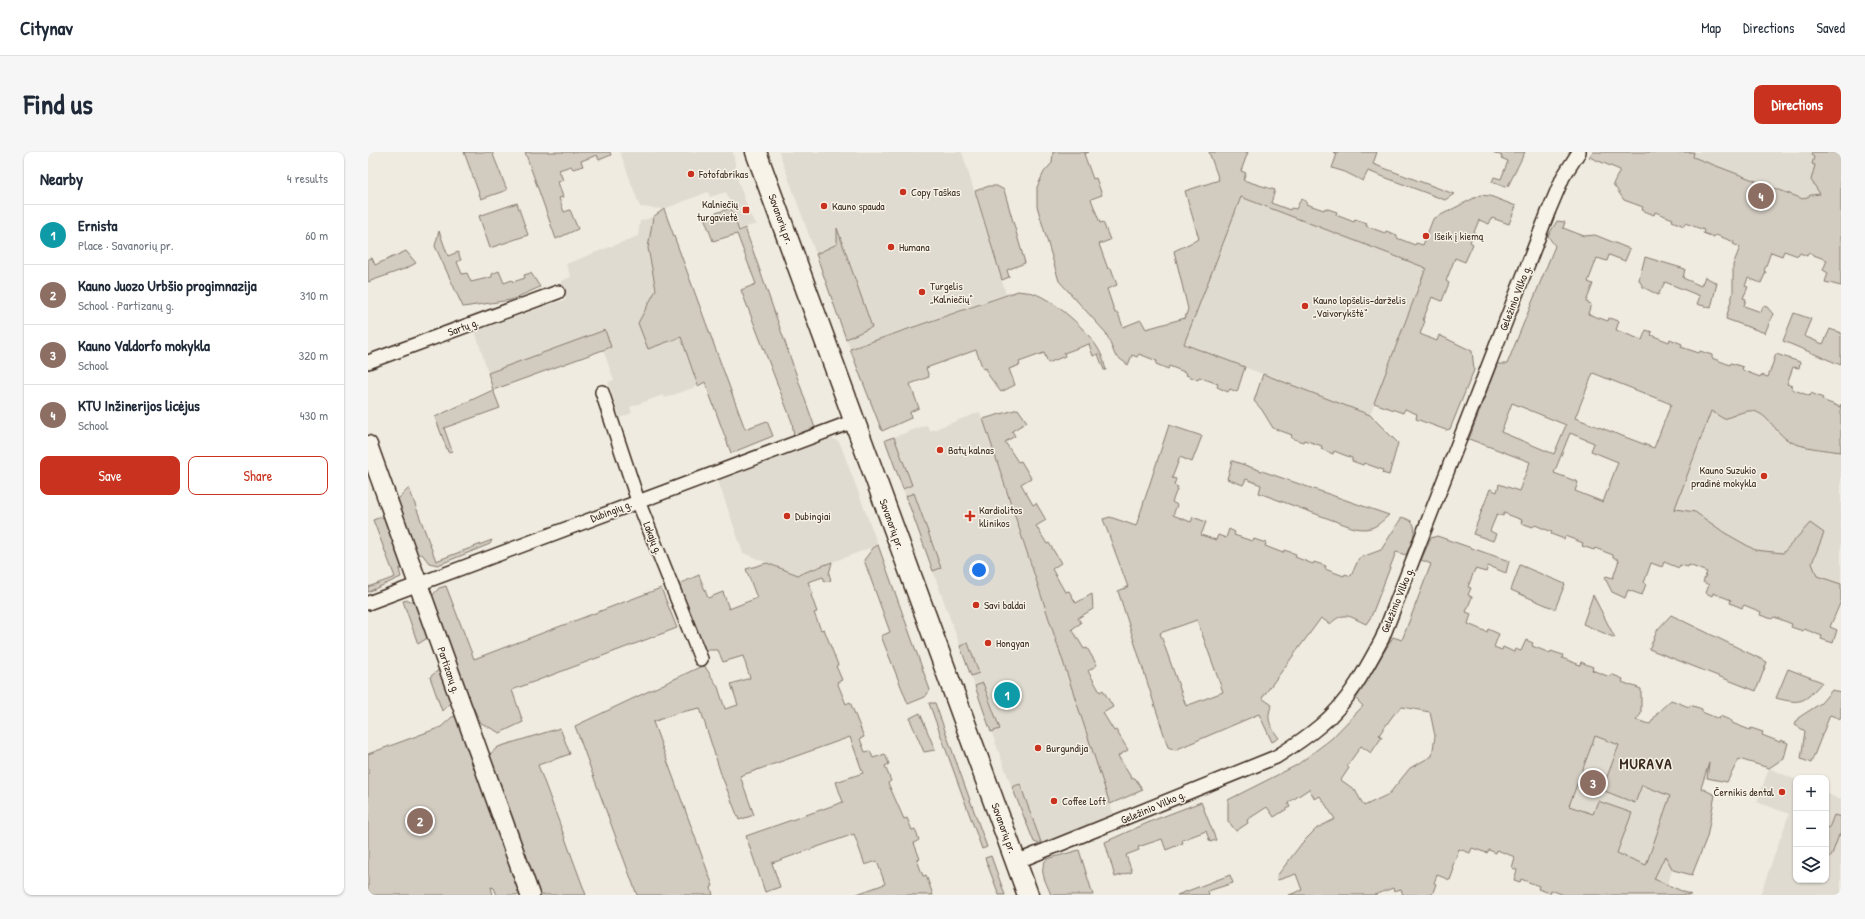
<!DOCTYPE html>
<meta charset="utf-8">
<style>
:root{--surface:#fff;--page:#f6f6f7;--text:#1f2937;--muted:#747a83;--line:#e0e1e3;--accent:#c8321e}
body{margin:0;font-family:"Patrick Hand",sans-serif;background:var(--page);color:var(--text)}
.controls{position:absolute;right:12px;bottom:12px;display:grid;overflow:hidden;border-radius:8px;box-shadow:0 1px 3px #0004}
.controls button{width:36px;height:36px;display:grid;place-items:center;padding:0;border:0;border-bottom:1px solid var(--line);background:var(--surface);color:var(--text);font:20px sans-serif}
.you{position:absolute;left:611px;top:418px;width:14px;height:14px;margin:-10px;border:3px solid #fff;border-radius:50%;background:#1a73e8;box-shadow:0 0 0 6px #1a73e833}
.badge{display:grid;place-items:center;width:26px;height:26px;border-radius:50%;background:var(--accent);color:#fff;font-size:13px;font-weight:700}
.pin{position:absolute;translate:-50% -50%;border:2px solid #fff;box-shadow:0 1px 4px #0006}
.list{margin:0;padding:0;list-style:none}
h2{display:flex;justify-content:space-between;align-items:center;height:52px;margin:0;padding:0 16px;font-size:17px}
h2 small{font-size:13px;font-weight:400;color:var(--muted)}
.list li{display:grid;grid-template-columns:26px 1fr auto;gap:12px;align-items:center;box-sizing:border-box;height:60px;padding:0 16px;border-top:1px solid var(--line)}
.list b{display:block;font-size:15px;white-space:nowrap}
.list p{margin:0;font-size:13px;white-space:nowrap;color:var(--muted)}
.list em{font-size:13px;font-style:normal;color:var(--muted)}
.actions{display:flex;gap:8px;padding:12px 16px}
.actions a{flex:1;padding:9px 0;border:1px solid var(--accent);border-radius:8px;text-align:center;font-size:14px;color:var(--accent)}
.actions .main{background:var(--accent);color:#fff}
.icon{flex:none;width:22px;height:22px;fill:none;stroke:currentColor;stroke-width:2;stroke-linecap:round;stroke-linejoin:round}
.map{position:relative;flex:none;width:1473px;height:743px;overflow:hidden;border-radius:8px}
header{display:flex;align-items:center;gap:24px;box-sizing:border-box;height:56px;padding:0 20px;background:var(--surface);border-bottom:1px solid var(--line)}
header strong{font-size:19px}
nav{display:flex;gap:22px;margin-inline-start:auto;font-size:14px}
.intro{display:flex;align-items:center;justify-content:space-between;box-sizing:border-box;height:96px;padding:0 24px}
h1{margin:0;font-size:28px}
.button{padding:10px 18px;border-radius:8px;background:var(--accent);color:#fff;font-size:14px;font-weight:700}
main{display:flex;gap:24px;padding:0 24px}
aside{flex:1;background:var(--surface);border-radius:8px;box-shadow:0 1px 3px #0004}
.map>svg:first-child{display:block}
.built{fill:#e0dbd0}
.green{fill:#d1cbc0;stroke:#867a6f;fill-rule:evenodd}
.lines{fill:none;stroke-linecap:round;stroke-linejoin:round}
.street-casing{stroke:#3b2a1e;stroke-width:16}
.secondary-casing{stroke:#3b2a1e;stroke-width:21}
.primary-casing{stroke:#3b2a1e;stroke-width:23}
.street{stroke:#f7f3e8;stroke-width:13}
.secondary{stroke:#f7f3e8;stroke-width:18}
.primary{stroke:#f7f3e8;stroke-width:20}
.poi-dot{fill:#c8321e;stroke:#f7f3e8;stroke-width:1.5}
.labels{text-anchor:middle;stroke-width:3;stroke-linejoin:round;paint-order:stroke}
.poi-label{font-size:11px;fill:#3b2a1e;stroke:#f7f3e8;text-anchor:start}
.street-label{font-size:11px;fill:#3b2a1e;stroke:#f7f3e8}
.district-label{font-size:15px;font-weight:bold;letter-spacing:1px;fill:#3b2a1e;stroke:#f7f3e8}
</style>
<header>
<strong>Citynav</strong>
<nav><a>Map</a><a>Directions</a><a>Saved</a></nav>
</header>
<div class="intro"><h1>Find us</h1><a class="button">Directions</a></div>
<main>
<aside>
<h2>Nearby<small>4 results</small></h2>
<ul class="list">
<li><span class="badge" style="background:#0f9aa8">1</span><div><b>Ernista</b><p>Place · Savanorių pr.</p></div><em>60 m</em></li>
<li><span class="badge" style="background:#8d6e63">2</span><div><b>Kauno Juozo Urbšio progimnazija</b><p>School · Partizanų g.</p></div><em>310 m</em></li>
<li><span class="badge" style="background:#8d6e63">3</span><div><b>Kauno Valdorfo mokykla</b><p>School</p></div><em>320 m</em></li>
<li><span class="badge" style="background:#8d6e63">4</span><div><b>KTU Inžinerijos licėjus</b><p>School</p></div><em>430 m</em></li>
</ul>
<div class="actions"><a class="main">Save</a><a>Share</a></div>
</aside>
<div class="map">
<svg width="1473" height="743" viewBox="0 0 1473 743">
<rect width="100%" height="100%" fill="#efebe0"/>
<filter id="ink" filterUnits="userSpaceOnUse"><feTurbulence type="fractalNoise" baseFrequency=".025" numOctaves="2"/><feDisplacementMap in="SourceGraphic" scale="8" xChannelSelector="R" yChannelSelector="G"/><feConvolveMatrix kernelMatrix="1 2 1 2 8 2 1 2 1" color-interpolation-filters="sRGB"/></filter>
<g filter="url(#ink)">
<g class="built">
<polygon points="252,0 365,0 370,29 383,65 389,72 371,77 358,40 342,45 340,40 296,57 272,55"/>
<polygon points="411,0 594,0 638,142 482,197"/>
<polygon points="1225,0 1473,0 1473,85 1221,5"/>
<polygon points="873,45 1058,116 1002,263 816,192"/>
<polygon points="285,65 280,96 288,138 270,171 313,185 330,234 297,246 295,243 262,255 264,261 252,266 240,230 246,228 235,198 243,195 127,218 120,221 107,179 189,150 198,148 193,129 203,125 198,112 270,84 272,69"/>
<polygon points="1353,232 1473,281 1473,434 1303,366"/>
<polygon points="612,260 746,663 676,693 666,690 641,628 517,288 559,273 562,279"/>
<polygon points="464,286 471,290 473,294 510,393 430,423 375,401 349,326"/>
<polygon points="1150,528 1346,594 1297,740 1100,673"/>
<polygon points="1401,616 1428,628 1428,728 1458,728 1458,641 1473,648 1473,743 1392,743 1421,662 1389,650"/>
</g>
<g class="green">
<polygon points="96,0 124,0 139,38 113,47"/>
<polygon points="157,0 242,0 243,3 231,8 229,3 213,9 215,14 205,17 203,14 191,18 195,28 190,30 195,45 191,46 196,60 202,58 210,77 188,87"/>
<polygon points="685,0 721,0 716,2 725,27 728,26 734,43 723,47 732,71 735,70 742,88 731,92 740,117 743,116 749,133 739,137 747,161 750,161 755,175 773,168 778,177 817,166 820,157 806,99 831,87 817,39 851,28 841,0 880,0 873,19 878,21 875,28 907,38 903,51 922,58 923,56 928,57 933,47 938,49 938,52 956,58 957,56 969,60 968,63 986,70 987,67 999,71 998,74 1017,81 1018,79 1029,83 1029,86 1047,93 1048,91 1055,93 1065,67 1112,43 1122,44 1148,54 1141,72 1124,66 1121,72 1111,68 1102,90 1105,92 1097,110 1087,106 1078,129 1081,131 1074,149 1064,145 1055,168 1057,169 1052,182 1069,189 1071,183 1104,199 1106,218 1082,277 1078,278 1048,267 1049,262 1037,257 1035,261 1006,251 1058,116 873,45 816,192 877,215 869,240 862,237 860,240 849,235 850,232 831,225 830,228 818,223 819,221 801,214 800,217 788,212 789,209 771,202 769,205 764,203 760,213 747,203 738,181 691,129 669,54 669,35 676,20 684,11"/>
<polygon points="965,0 1009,0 1005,12 1086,42 1077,48 1000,19 995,29 977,20 964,16 969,2"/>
<polygon points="1125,0 1157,0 1140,34 1137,35 1124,30 1126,25 1133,27 1140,9 1133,6 1134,4"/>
<polygon points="1225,0 1326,0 1325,5 1435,47 1443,43 1452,42 1443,28 1447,13 1444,12 1446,5 1443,3 1444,0 1473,0 1473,134 1457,130 1460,121 1455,118 1459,108 1440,101 1439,104 1432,101 1430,104 1416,99 1414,104 1403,100 1396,119 1398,120 1393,131 1380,126 1377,134 1380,135 1375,146 1378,147 1376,154 1393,160 1395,154 1399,155 1405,162 1397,181 1358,167 1365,141 1365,113 1372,95 1365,92 1366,90 1348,83 1346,85 1335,81 1336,78 1317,71 1316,74 1304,69 1305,67 1287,60 1286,63 1274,58 1275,55 1256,48 1245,32 1252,18 1221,5"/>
<polygon points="621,34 629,34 636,38 657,111 639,118 641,125 634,128 607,39"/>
<polygon points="149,51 160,83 122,96 111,64"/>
<polygon points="363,56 371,79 377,76 447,276 426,284 424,270 373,138 388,132 369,82 345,89 336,65"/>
<polygon points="296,57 377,277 399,269 405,284 363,301 337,230 330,234 313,185 280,197 270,171 288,138 280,96 285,65"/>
<path d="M1189,69L1197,70L1195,76L1216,84L1227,83L1262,97L1257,109L1241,103L1239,109L1229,106L1220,130L1225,132L1218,150L1223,152L1220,162L1240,169L1241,166L1251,169L1248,178L1274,188L1278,178L1284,180L1283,183L1301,190L1302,187L1314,192L1313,195L1331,201L1332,199L1344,203V206L1362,213L1363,211L1375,215L1374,218L1392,225L1393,223L1400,225L1408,202L1432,210L1431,216L1425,215L1419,232L1424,234V237L1442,244L1443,241L1455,246L1454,248L1472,255L1473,252V300C1458,298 1434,296 1421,289C1407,281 1398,257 1380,259C1372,260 1363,265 1356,267L1343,259L1306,359L1307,357L1327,360L1357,381L1387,398L1415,401L1442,371L1456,381L1444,411L1449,424L1473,432V449L1462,475L1469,478L1465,491L1453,487L1454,484L1436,477L1435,479L1423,475L1424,472L1406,465L1404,467L1392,463L1393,460L1376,453L1374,456L1362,451L1363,448L1345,441L1344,444L1338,441L1341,433L1335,430L1339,420L1321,413L1320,415L1312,413L1311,416L1296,410L1294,415L1283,411L1276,431L1278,432L1274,443L1260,438L1257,446L1244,440L1237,426L1238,424L1245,426L1251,408L1245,405V403L1227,396L1226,398L1214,394L1215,391L1197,384L1196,387L1183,382L1184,380L1167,373L1165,375L1153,371L1154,368L1136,361L1135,364L1129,362L1122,379L1128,382L1125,389L1105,382L1122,337L1129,340L1131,332L1151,339L1162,310L1101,287L1129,212H1139L1187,94L1180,84ZM1225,221L1303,252L1286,296L1207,266ZM1144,251L1198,273L1186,302L1133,280ZM1202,281L1226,291L1223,299L1250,310L1235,350L1207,339L1210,330L1186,321Z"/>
<polygon points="469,76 504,175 478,187 448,102 469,92"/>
<polygon points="71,79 80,104 90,100 93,108 89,110 94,122 99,121 103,130 124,125 124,122 131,119 136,131 144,128 145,130 157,126 156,123 163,121 172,135 143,148 95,155 67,94"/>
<polygon points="38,99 48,111 39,116 0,130 0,107 4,106 7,113"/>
<polygon points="1277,105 1317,117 1315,126 1333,134 1337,125 1349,131 1343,156 1329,152 1332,144 1297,130 1290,143 1275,135 1271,128"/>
<path d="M650,139C655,140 661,140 665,141C688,149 721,179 732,200C735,205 736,212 738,218H736L730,202L725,204L721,192L696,201L697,204L680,211L676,201L651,210L652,213L641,217L647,233L633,240L621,224L618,216L615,217L608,198L558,216L561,225L542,232L551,256L542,260L543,266L514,279L482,197Z"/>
<polygon points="1426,161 1443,167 1436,184 1455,192 1462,177 1473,181 1473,213 1415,189"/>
<polygon points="237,178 243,195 125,238 132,256 76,276 84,299 80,300 67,265 125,238 120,221"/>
<polygon points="895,222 1002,263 1030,291 1021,323 1014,321 1015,318 996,311 995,313 984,309 984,306 966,299 965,302 953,297 954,294 936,288 935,290 923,286 924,283 905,276 894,258 886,249"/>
<polygon points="650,257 659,270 644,279 647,284 637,290 650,310 653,309 663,326 653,332 665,353 668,351 678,368 668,374 679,392 681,391 693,411 684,417 697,440 701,439 708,451 724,442 725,457 710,466 713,471 704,477 716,497 719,496 729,513 720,519 732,540 735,538 745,555 735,561 746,579 748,578 760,598 750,604 764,627 767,626 775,638 742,652 615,267"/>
<path d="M801,273L834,284L824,310L812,305L804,326L808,327L806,333L810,335L804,350L809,353L805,363L823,370L825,365L838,370L833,383L848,388L850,383L858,386L861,377L867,380L866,383L884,389L886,387L898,391L897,394L915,401L916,398L928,402L927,405L945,412L946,410L958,414L957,417L976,424L977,422L983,424L991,406L1013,398L1034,365C1036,366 1040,367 1043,369C1052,376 1041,395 1038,403L1028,400L1003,465L998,472C982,465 977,458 962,472L953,466L894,546L904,553C897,566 903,576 911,586L904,590L891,562L807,598L800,595L750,439L760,435L735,367L742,365L768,374ZM829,468L855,540L818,554L792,481Z"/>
<polygon points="526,285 544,333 535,337 517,288"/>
<path d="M864,309H865L1021,363C1008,375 1004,379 986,376L891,341L893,333L878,327L875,333L859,327Z"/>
<polygon points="41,336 68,409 124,388 122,392 70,413 61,411 54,402 49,403 29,348"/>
<polygon points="546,341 573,416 565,419 538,344"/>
<polygon points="13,365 18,366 35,415 31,417 33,425 0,440 0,435 27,425 5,368"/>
<path d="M1069,384L1141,409L1138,421L1120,414L1118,420L1107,417L1100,435L1103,436L1100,443L1104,445L1098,460L1103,462L1100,472L1119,480L1120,477L1131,482L1126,495L1134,498L1135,495L1146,500L1147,497L1153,499L1158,488L1165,491L1164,494L1182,501L1183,499L1195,503L1194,506L1212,513L1213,510L1225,515L1224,518L1242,525L1243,522L1255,527L1254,530L1273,537V562L1268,568L1282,572L1290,560L1303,548L1321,555L1322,553L1334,557V560L1351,567L1352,564L1364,569V571L1382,578L1383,576L1395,580L1394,583L1412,590L1413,588L1420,591L1416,606L1401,616L1371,607L1359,630L1339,626L1341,611L1333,636L1347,643L1339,685L1324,723L1305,718L1297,704L1286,727L1323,743H1196L1183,738L1182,741L1170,737L1171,734L1153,727L1152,730L1146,728L1149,718L1144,716L1147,705L1129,698L1128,701L1121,698L1119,701L1104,696L1102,701L1091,697L1084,716L1086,717L1082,728L1069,723L1066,731L1068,732L1064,743H1035L1033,737L1026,739L1025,736L1006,743H921L934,738L928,722L910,728L909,724L934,691L949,676L967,667L952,644L947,647L941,637L920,651L922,655L906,665L899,655L879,668L880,671L868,679L860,669V648L929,613L963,587L995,554L988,547L1025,485L1034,488L1063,412L1053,408L1063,386ZM1034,555L1062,560L1067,584L1064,604L1042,616L1021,642L996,654L987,638L973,628L981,616L979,614L993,594L1003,601L1014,585L1011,583L1026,562ZM1227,584L1251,593L1234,638L1267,651L1274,633L1302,644L1278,713L1249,701L1264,661L1230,649L1225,662L1201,654Z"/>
<polygon points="510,393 562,538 557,545 540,552 513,484 522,480 496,408 505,396"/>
<polygon points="464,410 461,422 463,428 457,430 455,425 440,430 445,442 443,443 449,460 446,461 453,478 456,477 470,513 468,514 474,528 469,530 478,552 482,550 496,585 492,587 497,600 502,599 505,606 517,602 521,612 517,614 523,629 520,631 536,667 539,666 544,678 547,677 551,688 546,691 552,707 549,708 555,724 558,723 565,743 486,743 517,732 509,709 497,713 486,682 404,711 412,735 397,740 378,684 475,650 468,630 495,621 482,585 372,624 386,663 371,668 353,622 332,556 309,561 285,570 345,734 343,735 345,743 269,743 207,574 336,513 350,535 357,557 370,553 363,532 382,526 375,504 355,510 350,498 334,498 309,433 331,423 340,446 355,440 361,457 389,446 378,417 399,411 430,423"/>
<polygon points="1152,413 1197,432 1187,457 1143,438"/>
<polygon points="78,434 106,507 293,436 309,476 144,538 155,570 132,581 113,571 105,555 101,551 63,445 71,436"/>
<polygon points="1225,443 1247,486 1215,472"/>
<polygon points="40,448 49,451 61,485 50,492 35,449"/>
<polygon points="1303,463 1399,510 1388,539 1281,497 1290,477"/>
<polygon points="600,491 611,521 603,524 592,494"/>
<polygon points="73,516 85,549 74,559 62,525"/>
<path d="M1420,517L1454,530C1437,550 1434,553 1408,546Z"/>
<polygon points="615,531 632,577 623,580 607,534"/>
<polygon points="1464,538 1473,541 1473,567 1462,563 1443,611 1433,607 1437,579 1427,573 1430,566 1453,551"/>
<polygon points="561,551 567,551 619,695 614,697"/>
<polygon points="552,561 567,598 556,600 543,570 542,566"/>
<polygon points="91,563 155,743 129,743 126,736 123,735 125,743 0,743 0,602 73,575 84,565"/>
<polygon points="192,576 202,602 170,613 218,743 170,743 121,606 122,602 130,595"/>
<polygon points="652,632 674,693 666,690 644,635"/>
<polygon points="833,650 848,688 842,690 838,679 814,688 815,691 798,698 794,687 770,695 771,698 758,703 764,720 747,725 737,690 786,668"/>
<polygon points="1466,663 1473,665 1473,683 1471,683 1463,705 1458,703 1458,675 1461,676"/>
<path d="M711,698L725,743H683C679,731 669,718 679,707Z"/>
<polygon points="623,704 637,743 631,743 617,706"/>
<polygon points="862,723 865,731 840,739 841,743 809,743"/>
</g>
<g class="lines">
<defs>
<g id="street">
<polyline points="0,210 190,140"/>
<polyline points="234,240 270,349 333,507"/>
<polyline points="0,451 486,269"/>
<path d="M648,710L908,605C924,595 939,585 953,573C980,551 998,517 1014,487L1181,58L1195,25L1211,0"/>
</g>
<polyline id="secondary" points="0,293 162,743"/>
<polyline id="primary" points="388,0 660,743"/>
</defs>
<use href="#street" class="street-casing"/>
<use href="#secondary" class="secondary-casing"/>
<use href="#primary" class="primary-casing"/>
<use href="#street" class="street"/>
<use href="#secondary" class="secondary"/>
<use href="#primary" class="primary"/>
</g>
</g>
<g class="poi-dot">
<circle cx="323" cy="22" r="4"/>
<circle cx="535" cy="40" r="4"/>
<circle cx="456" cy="54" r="4"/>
<rect x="374" y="54" width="8" height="8" rx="2"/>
<circle cx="1058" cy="84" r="4"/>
<circle cx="523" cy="95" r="4"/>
<circle cx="554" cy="140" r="4"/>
<circle cx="937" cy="154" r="4"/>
<circle cx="572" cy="298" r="4"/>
<circle cx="1396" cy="324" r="4"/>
<circle cx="419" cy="364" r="4"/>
<path d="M600 358h4v4h4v4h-4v4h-4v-4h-4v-4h4z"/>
<circle cx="608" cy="453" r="4"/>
<circle cx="620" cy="491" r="4"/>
<circle cx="670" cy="596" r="4"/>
<circle cx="1414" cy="640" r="4"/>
<circle cx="686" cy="649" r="4"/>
</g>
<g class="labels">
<g class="poi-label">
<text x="331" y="26">Fotofabrikas</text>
<text x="543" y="44">Copy Taškas</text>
<text x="370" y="56" text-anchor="end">Kalniečių<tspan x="370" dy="13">turgavietė</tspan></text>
<text x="464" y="58">Kauno spauda</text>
<text x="1066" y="88">Išeik į kiemą</text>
<text x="531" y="99">Humana</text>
<text x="562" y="138">Turgelis<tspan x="562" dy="13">„Kalniečių“</tspan></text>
<text x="945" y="152">Kauno lopšelis-darželis<tspan x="945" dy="13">„Vaivorykštė“</tspan></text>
<text x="580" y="302">Batų kalnas</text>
<text x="1388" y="322" text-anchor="end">Kauno Suzukio<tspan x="1388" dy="13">pradinė mokykla</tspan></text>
<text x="611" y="362">Kardiolitos<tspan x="611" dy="13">klinikos</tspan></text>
<text x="427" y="368">Dubingiai</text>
<text x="616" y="457">Savi baldai</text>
<text x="628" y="495">Hongyan</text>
<text x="678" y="600">Burgundija</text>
<text x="1406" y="644" text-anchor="end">Černikis dental</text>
<text x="694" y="653">Coffee Loft</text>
</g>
<g class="street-label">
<text transform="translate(413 67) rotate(70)" y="4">Savanorių pr.</text>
<text transform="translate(1147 146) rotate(-69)" y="4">Geležinio Vilko g.</text>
<text transform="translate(95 175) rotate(-20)" y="4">Sartų g.</text>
<text transform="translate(243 359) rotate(-21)" y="4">Dubingių g.</text>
<text transform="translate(524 372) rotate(70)" y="4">Savanorių pr.</text>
<text transform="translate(285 386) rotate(68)" y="4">Lakajų g.</text>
<text transform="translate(1029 448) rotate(-68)" y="4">Geležinio Vilko g.</text>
<text transform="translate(81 518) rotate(71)" y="4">Partizanų g.</text>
<text transform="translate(785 655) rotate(-23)" y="4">Geležinio Vilko g.</text>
<text transform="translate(636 676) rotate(70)" y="4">Savanorių pr.</text>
</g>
<g class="district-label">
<text x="1278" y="617">MURAVA</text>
</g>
</g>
</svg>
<div class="controls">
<button>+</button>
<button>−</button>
<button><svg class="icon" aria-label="layers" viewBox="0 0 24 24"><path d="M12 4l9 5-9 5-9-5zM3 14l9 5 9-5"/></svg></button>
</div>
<div class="you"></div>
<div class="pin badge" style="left:639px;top:543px;background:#0f9aa8">1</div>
<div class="pin badge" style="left:52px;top:669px;background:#8d6e63">2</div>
<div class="pin badge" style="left:1225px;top:631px;background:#8d6e63">3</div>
<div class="pin badge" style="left:1393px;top:44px;background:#8d6e63">4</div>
</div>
</main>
